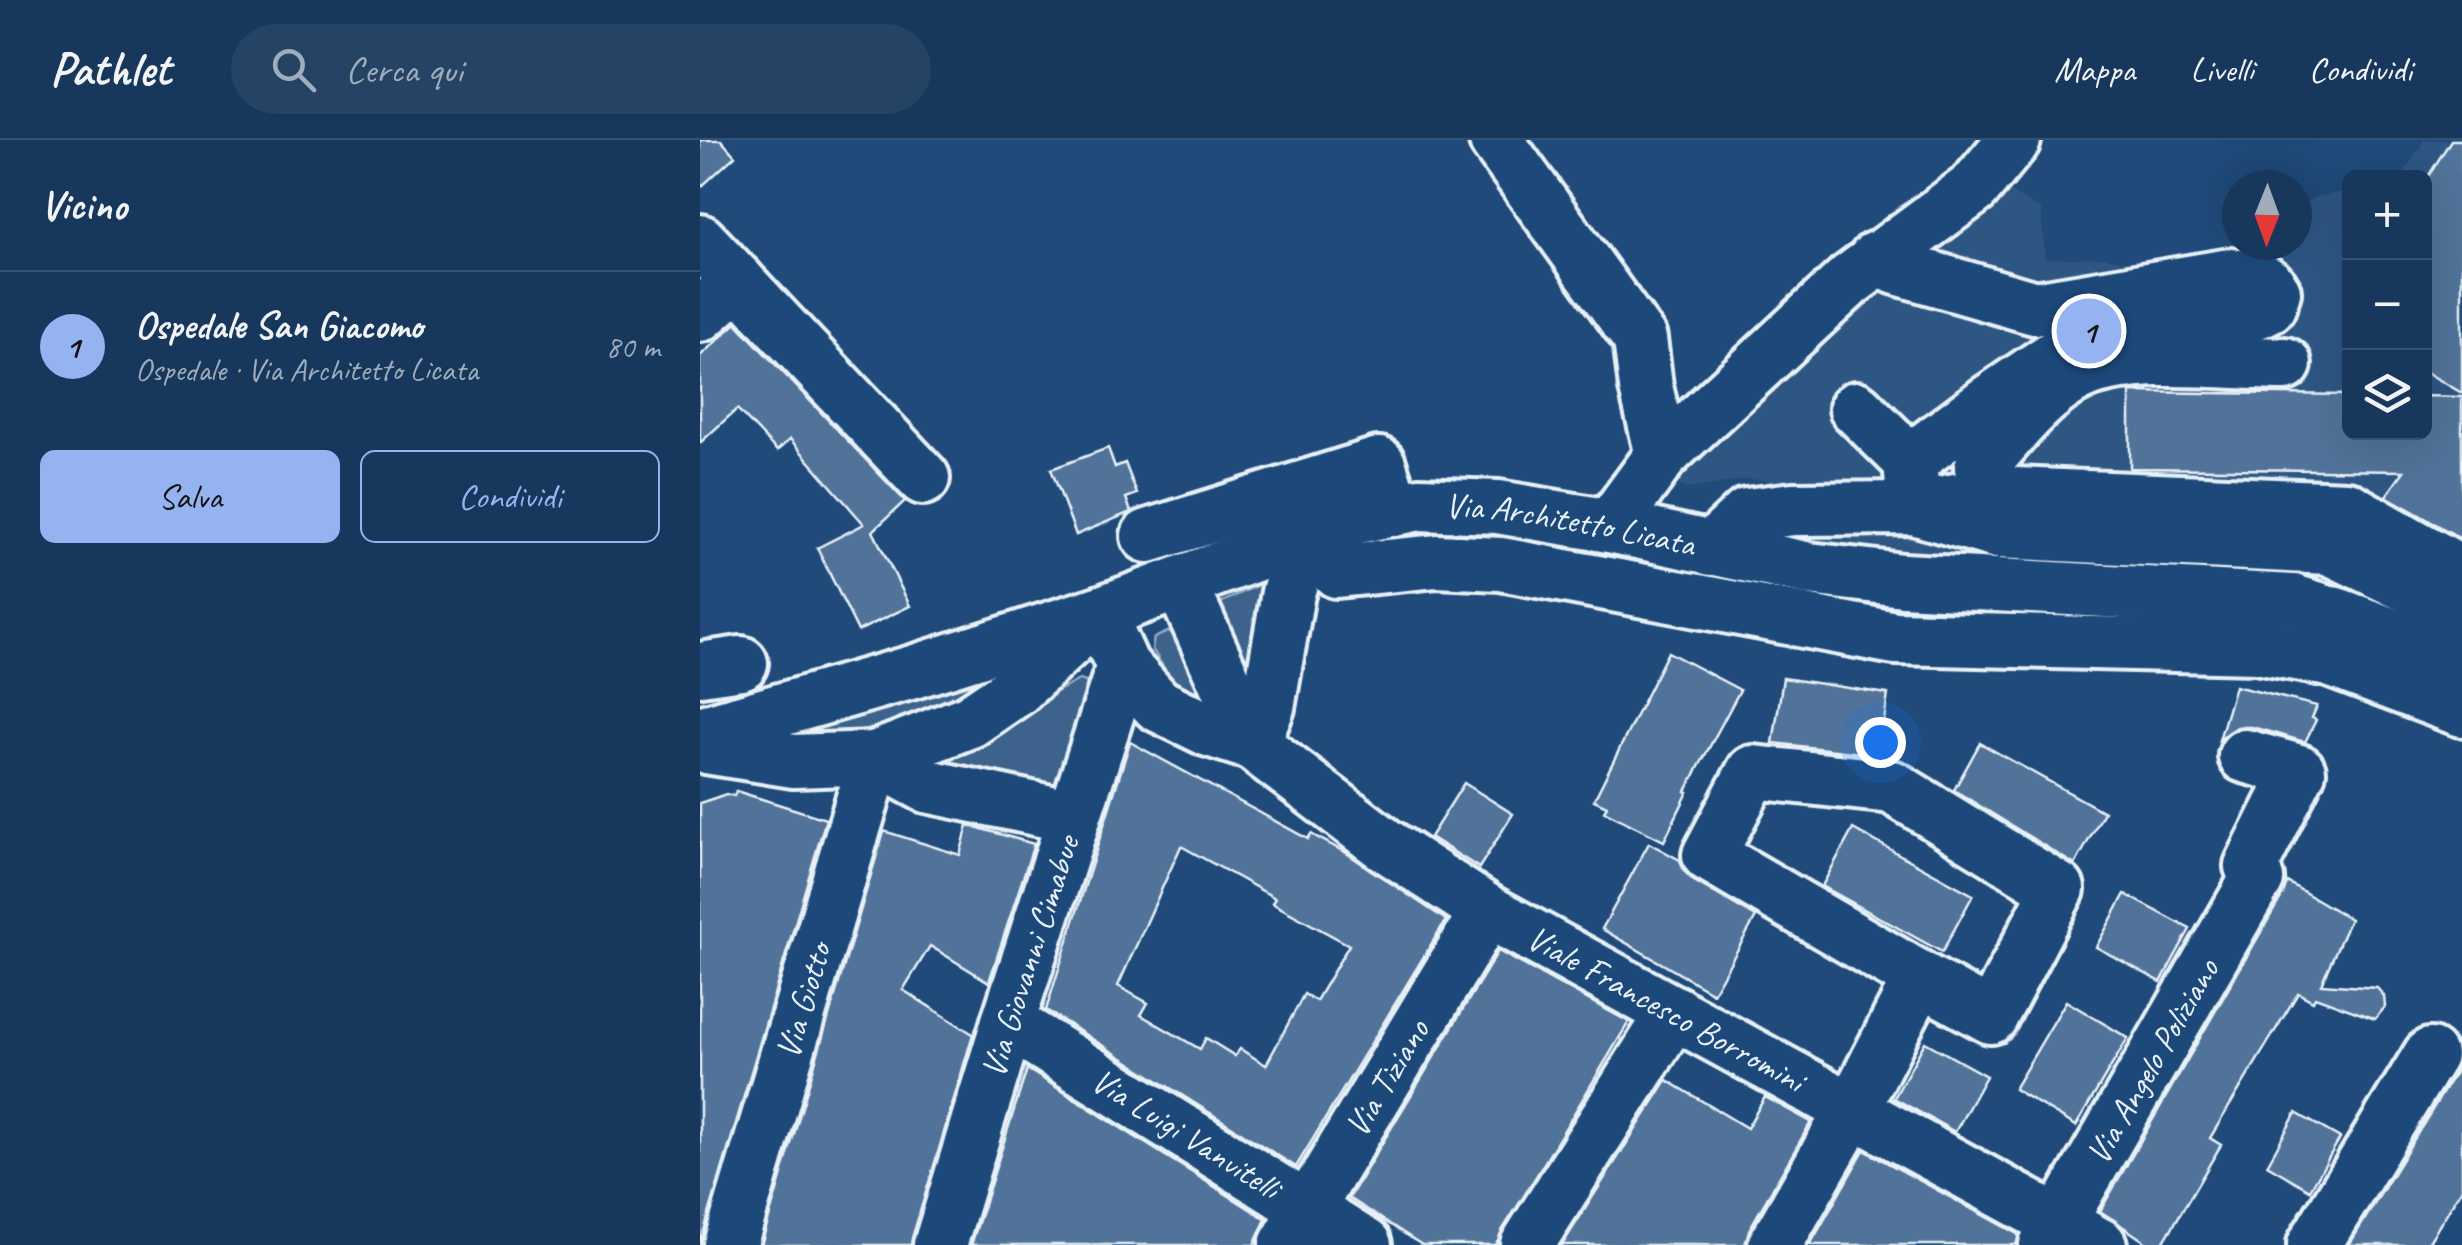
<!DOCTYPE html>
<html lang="it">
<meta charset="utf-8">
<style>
:root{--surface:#17385c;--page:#244365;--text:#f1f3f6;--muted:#9eacbb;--line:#365272;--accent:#95b2f1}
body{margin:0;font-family:Caveat,sans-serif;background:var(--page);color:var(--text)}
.controls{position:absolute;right:30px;top:30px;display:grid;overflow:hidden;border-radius:15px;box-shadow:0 10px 40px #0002}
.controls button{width:90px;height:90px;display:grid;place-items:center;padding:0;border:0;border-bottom:2px solid var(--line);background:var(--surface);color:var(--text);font:50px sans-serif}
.compass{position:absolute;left:1522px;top:30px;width:90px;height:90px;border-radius:50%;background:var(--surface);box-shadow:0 10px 40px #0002;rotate:181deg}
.you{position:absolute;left:1180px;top:602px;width:35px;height:35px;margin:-25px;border:8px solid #fff;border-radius:50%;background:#1a73e8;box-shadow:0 0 0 15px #1a73e833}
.badge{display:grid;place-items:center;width:65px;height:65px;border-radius:50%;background:var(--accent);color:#111;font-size:32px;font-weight:700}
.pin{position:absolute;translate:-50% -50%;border:5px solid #fff;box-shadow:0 2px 10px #0006}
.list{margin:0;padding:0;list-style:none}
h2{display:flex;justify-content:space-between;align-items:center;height:130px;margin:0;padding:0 40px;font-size:42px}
h2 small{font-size:32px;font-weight:400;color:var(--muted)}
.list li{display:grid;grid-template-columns:65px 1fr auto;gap:30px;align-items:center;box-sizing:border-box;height:150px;padding:0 40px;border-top:2px solid var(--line)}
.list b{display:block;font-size:38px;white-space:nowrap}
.list p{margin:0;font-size:32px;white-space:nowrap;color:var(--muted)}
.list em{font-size:32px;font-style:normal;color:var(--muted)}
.actions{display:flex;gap:20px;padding:30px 40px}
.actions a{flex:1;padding:22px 0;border:2px solid var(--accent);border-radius:15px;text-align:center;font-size:35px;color:var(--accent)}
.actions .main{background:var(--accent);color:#111}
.icon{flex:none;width:55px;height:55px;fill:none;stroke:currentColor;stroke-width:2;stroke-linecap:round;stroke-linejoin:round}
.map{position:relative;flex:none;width:1762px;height:1105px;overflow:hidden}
header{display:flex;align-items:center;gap:60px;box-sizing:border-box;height:140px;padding:0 50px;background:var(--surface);border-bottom:2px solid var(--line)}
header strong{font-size:48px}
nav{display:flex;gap:55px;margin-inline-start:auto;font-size:35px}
.search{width:700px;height:90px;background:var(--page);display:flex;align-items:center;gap:25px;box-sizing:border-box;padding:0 35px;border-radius:55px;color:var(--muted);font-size:38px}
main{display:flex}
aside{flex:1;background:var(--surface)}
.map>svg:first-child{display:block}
.built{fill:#2e5683}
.green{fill:#3c628c;stroke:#92aac2;stroke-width:2.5}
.building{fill:#517399;stroke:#e8f1f8;stroke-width:2.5;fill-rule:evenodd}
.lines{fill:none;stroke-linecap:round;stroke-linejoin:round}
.minor-casing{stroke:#e8f1f8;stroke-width:60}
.minor{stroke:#1f4a7a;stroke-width:52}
.labels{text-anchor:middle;stroke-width:8;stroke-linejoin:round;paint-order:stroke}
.street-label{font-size:35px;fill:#e8f1f8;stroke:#1f4a7a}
</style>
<header>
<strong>Pathlet</strong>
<div class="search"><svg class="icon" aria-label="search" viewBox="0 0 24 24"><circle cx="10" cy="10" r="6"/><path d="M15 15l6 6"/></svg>Cerca qui</div>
<nav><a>Mappa</a><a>Livelli</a><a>Condividi</a></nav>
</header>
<main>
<aside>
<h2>Vicino<small></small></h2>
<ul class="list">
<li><span class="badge">1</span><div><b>Ospedale San Giacomo</b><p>Ospedale · Via Architetto Licata</p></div><em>80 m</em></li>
</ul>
<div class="actions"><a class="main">Salva</a><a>Condividi</a></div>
</aside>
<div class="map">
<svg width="1762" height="1105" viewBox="0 0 1762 1105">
<rect width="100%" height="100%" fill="#1f4a7a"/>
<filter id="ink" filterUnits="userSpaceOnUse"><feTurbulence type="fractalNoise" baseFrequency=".01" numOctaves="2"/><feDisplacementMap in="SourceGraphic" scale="20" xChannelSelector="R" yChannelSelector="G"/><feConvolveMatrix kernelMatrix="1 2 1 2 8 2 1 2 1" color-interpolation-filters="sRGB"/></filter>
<g filter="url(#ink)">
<polygon class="built" points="1724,0 1755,0 1762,4 1762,496 1614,431 1106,405 1109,390 1093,369 1081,342 1049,339 988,349 979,345 977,335 1197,128 1304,48 1341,70 1345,119 1406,117 1458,129 1538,115 1538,106 1597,105 1597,69 1615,57 1649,51 1650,292 1724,292 1724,38 1701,37"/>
<g class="green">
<polygon points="566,441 547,535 516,465"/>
<polygon points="472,490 481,490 515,552 489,568 452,509 454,498"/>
<polygon points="280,533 286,539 285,548 198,587 100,608 96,592"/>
<polygon points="379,540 386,542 387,548 354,647 237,628 240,614"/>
</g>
<g class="building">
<polygon points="0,0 21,0 35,16 0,48"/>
<polygon points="1751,0 1762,0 1762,253 1724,231 1724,43"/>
<polygon points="36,183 205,361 173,391 210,466 158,491 117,408 164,384 90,299 77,311 37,269 0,303 0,216"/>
<polygon points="1430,252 1650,255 1650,292 1724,292 1724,256 1762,257 1762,399 1686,356 1704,331 1430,328"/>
<polygon points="408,308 415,327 425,323 437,354 426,358 431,372 376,395 351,329"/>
<polygon points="968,512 1040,550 986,651 988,652 964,701 904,671 907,666 894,660"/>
<polygon points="1083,538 1188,554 1179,615 1073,603"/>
<polygon points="1535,546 1617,566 1612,578 1616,580 1605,602 1552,587 1537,587 1519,600"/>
<path d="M430,602L608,699L611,694L648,714L746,780L596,1027L346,870ZM481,706L575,758L572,763L649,805L616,861L604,854L566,925L540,909L535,916L506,898L500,909L441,875L448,863L418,846Z"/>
<polygon points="1280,603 1404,672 1375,725 1254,650"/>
<polygon points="764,643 813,674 779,728 730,697"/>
<polygon points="36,651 126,679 0,1105 0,663 26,654 34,656"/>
<polygon points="268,685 334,704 289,842 230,806 203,850 273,894 211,1105 61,1105 184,691 260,715"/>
<polygon points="1153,689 1273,755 1242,812 1122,746"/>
<polygon points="949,703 980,720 984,731 994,741 1056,777 1013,853 902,789"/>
<polygon points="1587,742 1650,779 1621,844 1677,848 1684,856 1685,867 1675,879 1615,857 1613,861 1598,853 1510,998 1521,1005 1462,1105 1450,1105 1400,1071 1583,754"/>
<polygon points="1425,754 1490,789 1461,842 1396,807"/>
<polygon points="798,811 929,882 795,1105 722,1105 649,1058"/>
<polygon points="1366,861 1428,898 1376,986 1314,949"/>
<polygon points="1225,902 1286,936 1255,992 1194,958"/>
<polygon points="1762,909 1762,1049 1727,1105 1649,1105 1756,931"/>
<polygon points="327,929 566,1079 554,1105 271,1105"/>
<polygon points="967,940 1047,988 1065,957 1111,982 1049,1090 1045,1105 862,1105"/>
<polygon points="1596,973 1640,998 1610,1050 1567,1025"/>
<polygon points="1164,1010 1319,1095 1316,1105 1110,1105"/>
</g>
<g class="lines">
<defs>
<g id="minor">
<polyline points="796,0 940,199 946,247 962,315"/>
<polyline points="0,101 223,338"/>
<path d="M1176,118L1197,128L1335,168L1531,135C1547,137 1566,136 1574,152L1569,166L1557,172H1476L1437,179L1381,199L1288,262L1210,321"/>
<polyline points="0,175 38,141"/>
<path d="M1156,268L1210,321L1214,368L1292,353L1281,328C1309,295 1343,250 1383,233C1435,211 1527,223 1585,224"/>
<polyline points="1292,353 1647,368 1762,433"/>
<polyline points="910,386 962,315 1150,140 1274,48 1314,0"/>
<polyline points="448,396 679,324 694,370"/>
<polyline points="1011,409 1047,375 1093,369 1214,368 1297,392 1630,408 1762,472"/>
<polyline points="481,444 553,604"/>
<path id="s1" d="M399,473L423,526L458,565L509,590L553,604L684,704L787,771L1400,1105"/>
<polyline points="0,529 41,523"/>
<path id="s2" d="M0,593L213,532L399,473L657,377L719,364L798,367L910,386L1109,429L1203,440L1593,461L1639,475L1762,521"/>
<polyline points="553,604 568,567 588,453 604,398 637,431 737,421 801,424 1195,498 1556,507 1629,520 1762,570"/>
<polyline points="0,606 94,621 175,618 270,581 317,549 387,484"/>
<path id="s3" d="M308,882L665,1105"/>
<path id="s4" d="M30,1105L175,618L227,646L374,677"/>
<path id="s5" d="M240,1105L308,882L423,526"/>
<path id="s6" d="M586,1105L787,771"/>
<polyline points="827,1105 974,872"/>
<polyline points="1075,1105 1151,972 1220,838 1291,877 1358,749 1192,647 1053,632 1009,715 1220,838"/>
<path id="s7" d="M1346,1105L1557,739L1551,726L1599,631L1545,616"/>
<polyline points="1614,1105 1730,915"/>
</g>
</defs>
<use href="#minor" class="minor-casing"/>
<use href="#minor" class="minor"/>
</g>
</g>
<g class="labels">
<g class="street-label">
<text dy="12" stroke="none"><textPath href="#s2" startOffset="908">Via Architetto Licata</textPath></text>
<text dy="12" stroke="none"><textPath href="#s5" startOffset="302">Via Giovanni Cimabue</textPath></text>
<text dy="12" stroke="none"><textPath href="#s4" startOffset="255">Via Giotto</textPath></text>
<text dy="12" stroke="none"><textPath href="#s1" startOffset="705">Viale Francesco Borromini</textPath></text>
<text dy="12" stroke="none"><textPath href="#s7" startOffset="212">Via Angelo Poliziano</textPath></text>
<text dy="12" stroke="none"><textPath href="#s6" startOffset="195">Via Tiziano</textPath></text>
<text dy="12" stroke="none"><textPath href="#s3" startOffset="210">Via Luigi Vanvitelli</textPath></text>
</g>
</g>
</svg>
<div class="controls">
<button>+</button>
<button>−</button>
<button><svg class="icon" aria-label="layers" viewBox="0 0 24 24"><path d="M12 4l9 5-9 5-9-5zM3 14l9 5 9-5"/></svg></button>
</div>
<svg class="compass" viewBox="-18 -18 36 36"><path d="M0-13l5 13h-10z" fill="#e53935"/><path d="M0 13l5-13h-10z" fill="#9eacbb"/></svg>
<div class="you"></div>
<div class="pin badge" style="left:1389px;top:191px">1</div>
</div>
</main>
